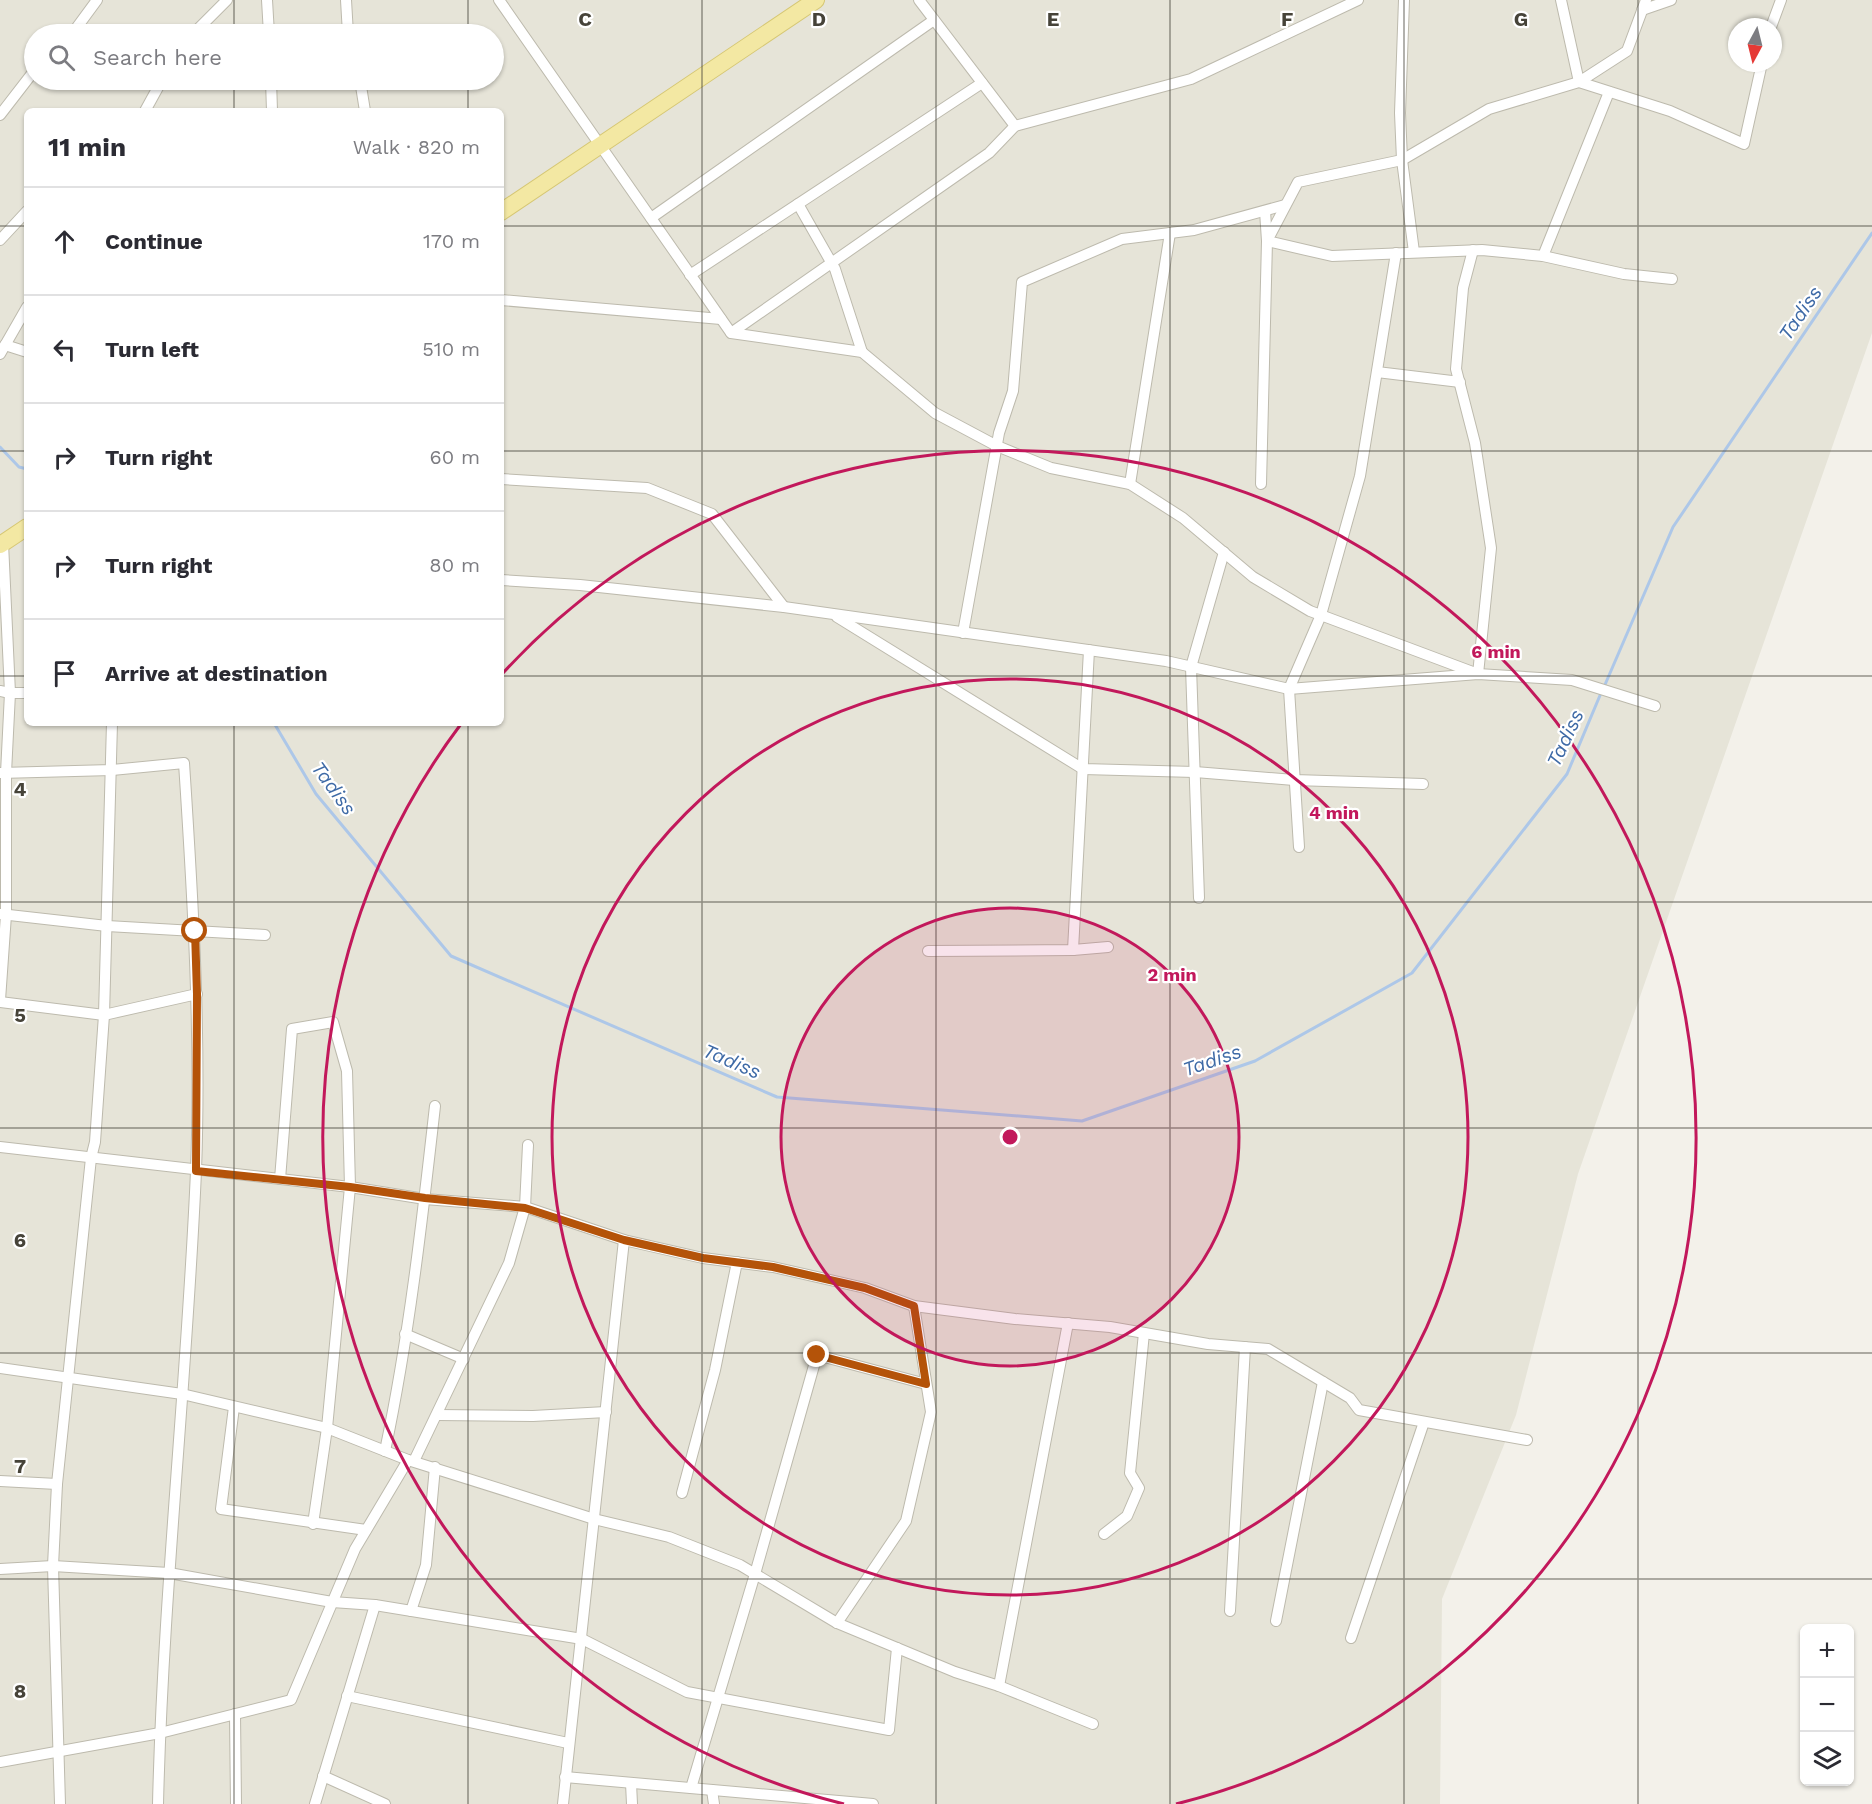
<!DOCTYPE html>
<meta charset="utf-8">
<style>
:root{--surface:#fff;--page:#f2f2f3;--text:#2b2b33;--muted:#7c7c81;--line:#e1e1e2}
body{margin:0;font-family:"Work Sans",sans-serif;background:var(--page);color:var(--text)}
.controls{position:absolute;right:18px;bottom:18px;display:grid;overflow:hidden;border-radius:9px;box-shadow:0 2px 4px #0004}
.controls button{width:54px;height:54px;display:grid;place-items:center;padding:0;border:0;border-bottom:2px solid var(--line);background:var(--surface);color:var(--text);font:30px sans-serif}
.compass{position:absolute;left:1728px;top:18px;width:54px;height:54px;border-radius:50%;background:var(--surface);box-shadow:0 2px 4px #0004;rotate:187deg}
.stop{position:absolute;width:18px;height:18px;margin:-14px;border:4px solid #b45309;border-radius:50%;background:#fff}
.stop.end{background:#b45309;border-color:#fff;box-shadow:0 2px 6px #0008}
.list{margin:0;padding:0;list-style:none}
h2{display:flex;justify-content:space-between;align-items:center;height:78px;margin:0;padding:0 24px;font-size:26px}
h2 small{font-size:20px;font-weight:400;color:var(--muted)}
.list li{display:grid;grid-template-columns:39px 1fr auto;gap:18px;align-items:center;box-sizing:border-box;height:108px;padding:0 24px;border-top:2px solid var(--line)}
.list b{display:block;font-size:22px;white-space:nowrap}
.list em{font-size:20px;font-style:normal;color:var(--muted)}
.icon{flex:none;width:33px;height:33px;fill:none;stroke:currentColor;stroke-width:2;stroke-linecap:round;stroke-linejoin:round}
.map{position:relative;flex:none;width:1872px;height:1804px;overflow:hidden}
.search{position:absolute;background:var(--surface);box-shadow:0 2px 4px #0004;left:24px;top:24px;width:480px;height:66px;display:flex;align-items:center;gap:15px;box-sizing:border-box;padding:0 21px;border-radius:33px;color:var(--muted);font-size:22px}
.panel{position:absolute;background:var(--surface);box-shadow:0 2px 4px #0004;left:24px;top:108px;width:480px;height:618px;border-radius:9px}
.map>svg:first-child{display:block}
.residential{fill:#e6e4d8;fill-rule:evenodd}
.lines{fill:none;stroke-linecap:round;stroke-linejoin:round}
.stream{stroke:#adc7e8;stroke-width:3}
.street-casing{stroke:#bdbaad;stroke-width:12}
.primary-casing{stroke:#d6c774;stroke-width:18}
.street{stroke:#fff;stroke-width:10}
.primary{stroke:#f3e8a3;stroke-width:16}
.route{stroke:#b45309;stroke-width:8}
.grid{fill:none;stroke:#464339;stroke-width:1.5;stroke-opacity:0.55}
.ring{fill:none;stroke:#c2185b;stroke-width:3}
.labels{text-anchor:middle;stroke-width:4.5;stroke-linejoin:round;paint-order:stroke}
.water-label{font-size:20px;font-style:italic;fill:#3e6aa6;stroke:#fff}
.grid-label{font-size:20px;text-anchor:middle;font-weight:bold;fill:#464339;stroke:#fff;stroke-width:4.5;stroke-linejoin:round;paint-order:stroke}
.centre{fill:#c2185b;stroke:#fff;stroke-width:3}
.ring-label{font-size:18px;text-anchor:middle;font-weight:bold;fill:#c2185b;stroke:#fff;stroke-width:4.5;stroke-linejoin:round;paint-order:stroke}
</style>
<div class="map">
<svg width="1872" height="1804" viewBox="0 0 1872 1804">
<rect width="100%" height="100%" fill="#f3f1ea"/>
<path class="residential" d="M0,0H1872V333L1578,1174L1516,1415L1442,1599L1440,1804H0ZM1737,27H1773V63H1737ZM34,34H494V80H34ZM27,111H501V723H27Z"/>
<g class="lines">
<g class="stream">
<polyline points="0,447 19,467 27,469"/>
<polyline points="1604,687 1673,527 1872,233"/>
<polyline points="274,723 316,794 451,956 777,1097 1082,1121 1255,1061 1412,973 1567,774 1601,693"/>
</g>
<defs>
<g id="street">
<polyline points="267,0 269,34"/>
<polyline points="346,0 348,34"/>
<polyline points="499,0 731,333 862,352 935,413 997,446 1051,468 1130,484 1183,518 1253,577 1310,611 1478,674 1491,548 1475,443 1456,369 1463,288 1473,250"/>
<polyline points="919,0 1015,126"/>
<polyline points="1404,0 1400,113 1402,160 1414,252"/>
<polyline points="1561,0 1579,82 1627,51 1646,0"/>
<polyline points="1642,10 1671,0"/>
<polyline points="1771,27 1781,0"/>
<polyline points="72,34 97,0"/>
<polyline points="193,34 227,0"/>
<polyline points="271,80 272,111"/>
<polyline points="360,80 365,111"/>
<polyline points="145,111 162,80"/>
<polyline points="0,115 34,71"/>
<polyline points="798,204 835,269 862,352"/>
<polyline points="651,218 934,20"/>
<polyline points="0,240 27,211"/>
<polyline points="1543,256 1609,92"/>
<polyline points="690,275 982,83"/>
<polyline points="1672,279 1624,274 1543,256 1482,250 1332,256 1267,241 1298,182 1402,160 1489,109 1579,82 1670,111 1744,144 1762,63"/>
<polyline points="501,300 721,319"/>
<polyline points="731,333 989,153 1015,126 1191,79 1358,0"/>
<polyline points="5,345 27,352"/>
<polyline points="0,354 27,307"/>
<polyline points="1377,372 1460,382"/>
<polyline points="501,479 647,488 712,514 784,607"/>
<polyline points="1130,484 1170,233"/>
<polyline points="1261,484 1267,241 1265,211"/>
<polyline points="501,580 580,585 784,607 1166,661 1289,689 1478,674 1572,680 1655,706"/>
<polyline points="837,617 1083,769 1195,772 1294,780 1423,784"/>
<polyline points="963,633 999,433 1013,391 1022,282 1122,239 1194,230 1285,205"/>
<polyline points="0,691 10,693 27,693"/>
<path d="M0,773L112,770L184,763C193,899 201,1035 196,1171C187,1382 163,1593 158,1804"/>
<polyline points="1299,847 1289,689 1321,615 1360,476 1396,253"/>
<polyline points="1199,898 1191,667 1224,552"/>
<polyline points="0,914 107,926 265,935"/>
<polyline points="1073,950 1089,650"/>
<polyline points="928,951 1073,950 1108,947"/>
<polyline points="0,1000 6,915 6,773 10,693 3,543"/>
<polyline points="0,1002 104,1015 197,994"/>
<polyline points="0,1147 350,1187 425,1199 525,1207 624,1240 703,1258 773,1267 865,1288 914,1306 1015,1319 1110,1327 1208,1344 1268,1349 1350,1398 1359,1410 1527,1440"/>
<polyline points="280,1179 292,1029 333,1022 347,1071 350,1187 327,1428 313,1524"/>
<polyline points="405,1334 464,1359"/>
<polyline points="0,1368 182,1394 327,1428 408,1460 516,1494 594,1519 669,1537 740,1565 837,1623 955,1672 999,1686 1093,1724"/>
<polyline points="234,1407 221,1509 366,1530"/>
<polyline points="437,1415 533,1416 606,1412"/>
<path d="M385,1451C409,1337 422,1222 435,1106"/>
<polyline points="414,1461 509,1263 525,1207 528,1145"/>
<polyline points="0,1481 57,1484"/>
<polyline points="682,1493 715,1370 737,1262"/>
<polyline points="1104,1534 1127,1516 1139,1488 1130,1473 1144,1333"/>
<polyline points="0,1569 53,1566 169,1573 332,1602 375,1605 582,1639 687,1692 889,1730 897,1648"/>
<polyline points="411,1611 426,1565 435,1467"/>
<polyline points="1230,1611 1245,1347"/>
<polyline points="1276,1621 1323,1382"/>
<polyline points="837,1623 906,1521 931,1412 914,1306"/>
<polyline points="1351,1638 1424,1422"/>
<polyline points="999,1686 1068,1323"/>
<polyline points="347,1696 568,1743"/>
<polyline points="235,1714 236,1804"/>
<polyline points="0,1762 160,1733 291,1700 355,1549 408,1460"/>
<polyline points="323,1776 385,1804"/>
<polyline points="565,1777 873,1804"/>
<polyline points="631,1783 632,1804"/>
<polyline points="691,1788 755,1574 817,1355 926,1384"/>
<polyline points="712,1790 714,1804"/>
<polyline points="60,1804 53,1566 57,1484 91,1158 95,1142 104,1015 112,723"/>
<polyline points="315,1804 375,1605"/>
<polyline points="563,1804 624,1240"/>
</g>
<g id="primary">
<polyline points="501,212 816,0"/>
<polyline points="0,545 27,527"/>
</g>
</defs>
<use href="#street" class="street-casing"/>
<use href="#primary" class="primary-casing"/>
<use href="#street" class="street"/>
<use href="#primary" class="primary"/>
</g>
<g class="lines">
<polyline class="route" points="195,931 197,994 196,1171 350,1187 425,1198 525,1208 624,1240 703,1258 773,1267 865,1288 914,1306 926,1384 817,1355"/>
</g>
<path class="grid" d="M234,0V34M468,0V34M702,0V1804M936,0V1804M1170,0V1804M1404,0V1804M1638,0V1804M234,80V111M468,80V111M0,226H27M501,226H1872M0,451H27M501,451H1872M0,676H27M501,676H1872M234,723V1804M468,723V1804M0,902H1872M0,1128H1872M0,1353H1872M0,1579H1872"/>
<circle cx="1010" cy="1137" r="229" fill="#c2185b" fill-opacity=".12"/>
<g class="ring">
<circle cx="1010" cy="1137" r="229"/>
<circle cx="1010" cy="1137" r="458"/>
<path d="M844 1804A687 687 0 0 1 461 724M503 673A687 687 0 1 1 1176 1804"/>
</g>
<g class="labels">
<g class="water-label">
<text transform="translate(1800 313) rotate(-56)" y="7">Tadiss</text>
<text transform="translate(1565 738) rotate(-65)" y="7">Tadiss</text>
<text transform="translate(334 788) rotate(54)" y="7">Tadiss</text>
<text transform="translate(1212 1060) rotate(-19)" y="7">Tadiss</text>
<text transform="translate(732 1061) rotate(23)" y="7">Tadiss</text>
</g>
</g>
<g class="grid-label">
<text x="585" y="26">C</text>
<text x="819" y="26">D</text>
<text x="1053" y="26">E</text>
<text x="1287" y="26">F</text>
<text x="1521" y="26">G</text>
<text x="20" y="796">4</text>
<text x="20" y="1022">5</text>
<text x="20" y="1247">6</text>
<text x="20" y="1473">7</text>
<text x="20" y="1698">8</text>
</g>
<circle cx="1010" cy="1137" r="9" class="centre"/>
<g class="ring-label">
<text x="1496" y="658">6 min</text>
<text x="1334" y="819">4 min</text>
<text x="1172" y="981">2 min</text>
</g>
</svg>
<div class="controls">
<button>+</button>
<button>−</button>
<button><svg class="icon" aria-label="layers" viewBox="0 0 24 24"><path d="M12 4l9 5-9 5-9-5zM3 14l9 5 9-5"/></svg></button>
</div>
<svg class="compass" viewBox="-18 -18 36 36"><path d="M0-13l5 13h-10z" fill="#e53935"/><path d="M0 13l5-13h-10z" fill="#7c7c81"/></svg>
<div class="stop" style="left:195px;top:931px"></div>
<div class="stop end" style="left:817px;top:1355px"></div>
<div class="search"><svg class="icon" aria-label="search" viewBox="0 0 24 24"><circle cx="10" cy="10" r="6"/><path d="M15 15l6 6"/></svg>Search here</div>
<section class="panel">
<h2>11 min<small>Walk · 820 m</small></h2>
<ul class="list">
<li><svg class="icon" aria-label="ahead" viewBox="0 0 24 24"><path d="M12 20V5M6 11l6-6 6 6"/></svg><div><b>Continue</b></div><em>170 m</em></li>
<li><svg class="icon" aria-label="left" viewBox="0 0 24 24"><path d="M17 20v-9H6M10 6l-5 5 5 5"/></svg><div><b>Turn left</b></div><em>510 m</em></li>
<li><svg class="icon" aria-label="right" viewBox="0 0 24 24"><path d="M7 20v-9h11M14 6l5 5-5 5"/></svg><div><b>Turn right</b></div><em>60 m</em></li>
<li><svg class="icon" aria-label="right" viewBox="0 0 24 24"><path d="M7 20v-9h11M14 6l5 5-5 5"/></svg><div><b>Turn right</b></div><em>80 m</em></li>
<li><svg class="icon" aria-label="arrive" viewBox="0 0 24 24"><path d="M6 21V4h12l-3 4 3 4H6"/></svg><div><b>Arrive at destination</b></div></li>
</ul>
</section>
</div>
